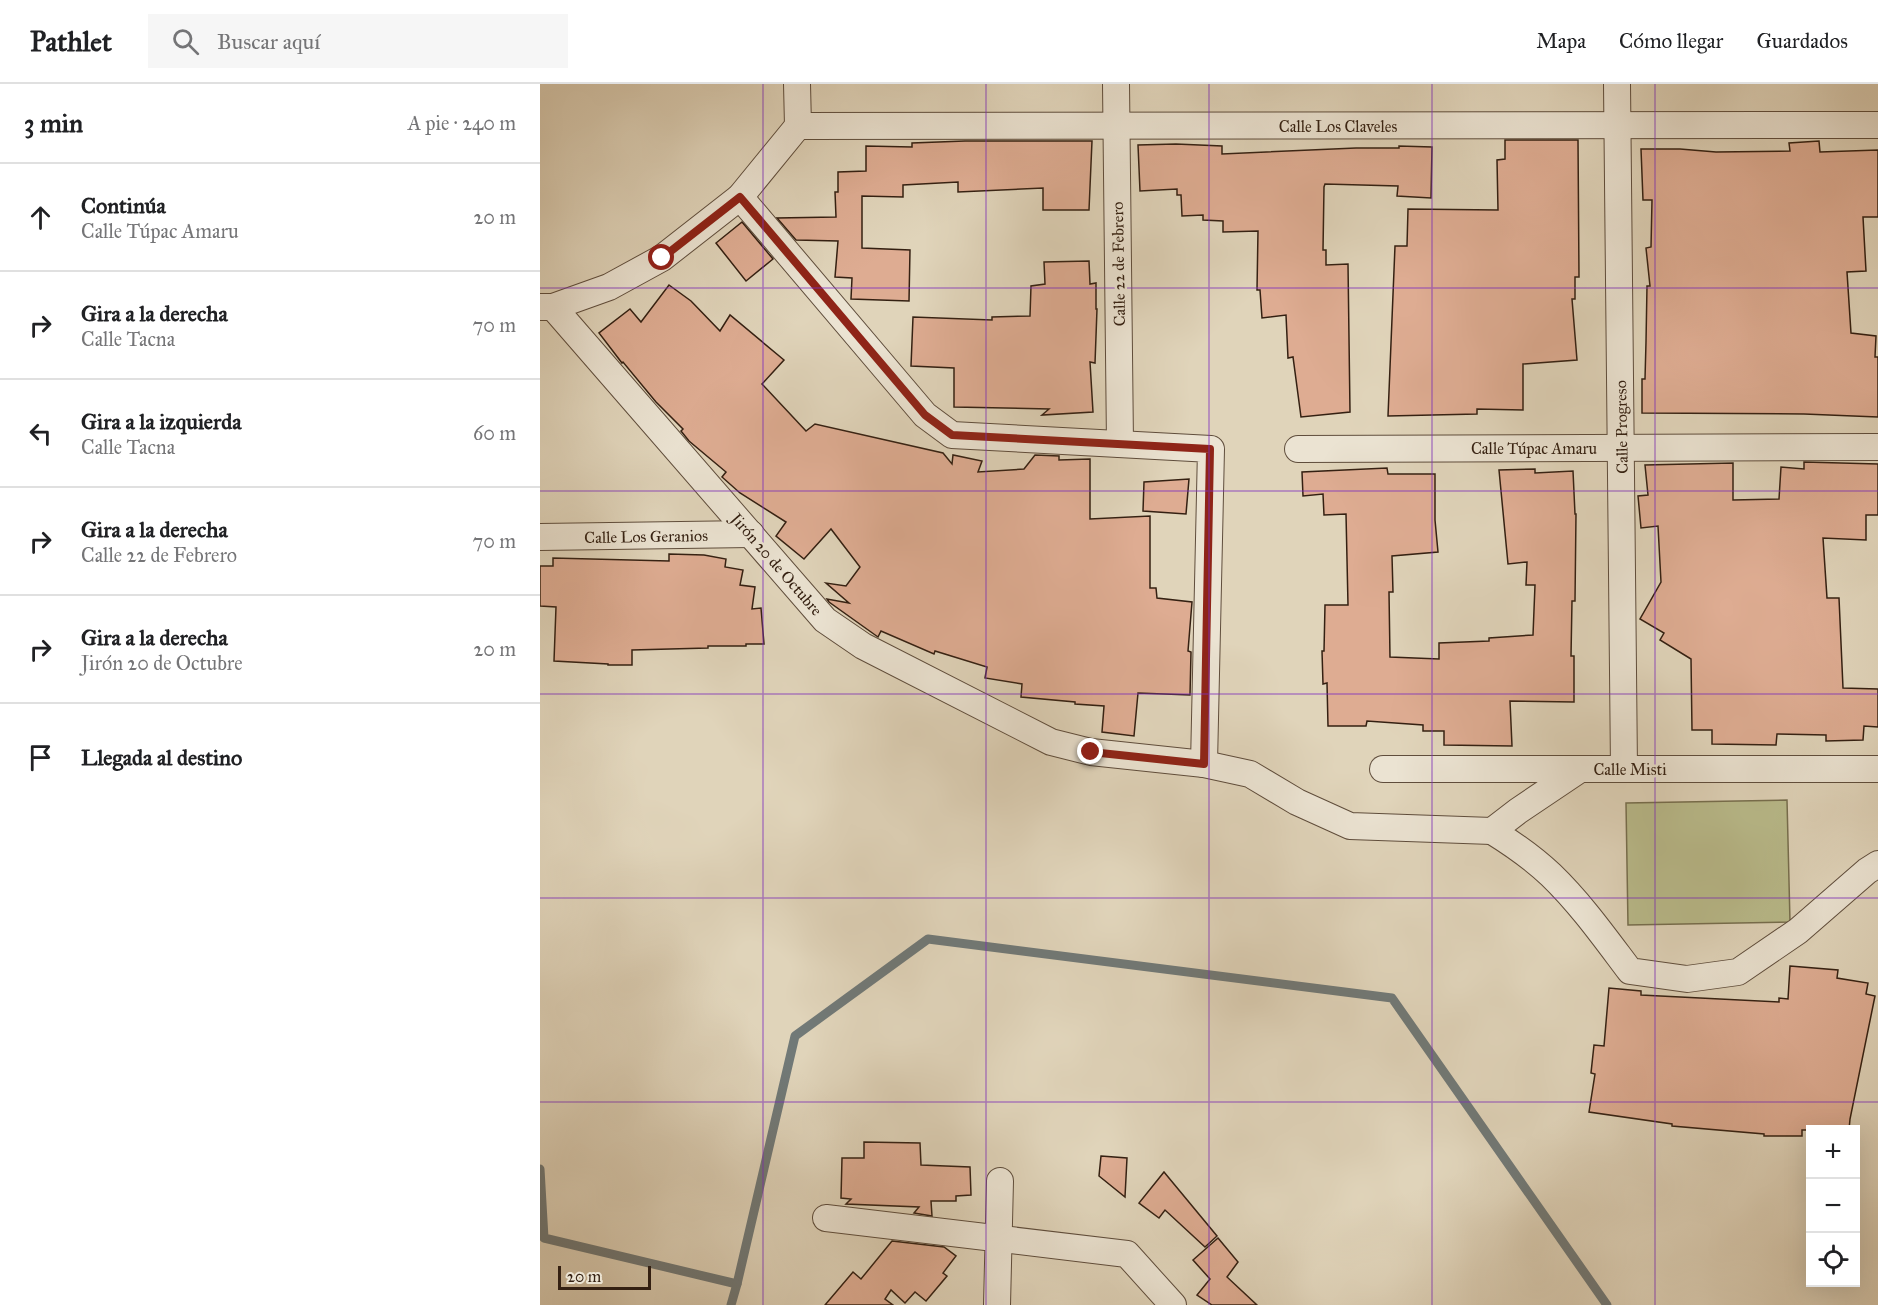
<!DOCTYPE html>
<html lang="es">
<meta charset="utf-8">
<style>
:root{--surface:#fff;--page:#f6f6f6;--text:#202124;--muted:#757577;--line:#e0e0e0}
body{margin:0;font-family:"IM FELL Great Primer",serif;background:var(--page);color:var(--text)}
.controls{position:absolute;right:18px;bottom:18px;display:grid;overflow:hidden;border-radius:0px;box-shadow:0 6px 24px #0002}
.controls button{width:54px;height:54px;display:grid;place-items:center;padding:0;border:0;border-bottom:2px solid var(--line);background:var(--surface);color:var(--text);font:30px sans-serif}
.scale{position:absolute;left:18px;bottom:15px;width:93px;box-sizing:border-box;padding-left:6px;border:3px solid #342012;border-top:0;font-size:16px;line-height:21px;white-space:nowrap;color:#342012;-webkit-text-stroke:4px #ebe3d2;paint-order:stroke}
.stop{position:absolute;width:18px;height:18px;margin:-14px;border:4px solid #8f2418;border-radius:50%;background:#fff}
.stop.end{background:#8f2418;border-color:#fff;box-shadow:0 2px 6px #0008}
.list{margin:0;padding:0;list-style:none}
h2{display:flex;justify-content:space-between;align-items:center;height:78px;margin:0;padding:0 24px;font-size:26px}
h2 small{font-size:20px;font-weight:400;color:var(--muted)}
.list li{display:grid;grid-template-columns:39px 1fr auto;gap:18px;align-items:center;box-sizing:border-box;height:108px;padding:0 24px;border-top:2px solid var(--line)}
.list b{display:block;font-size:22px;white-space:nowrap}
.list p{margin:0;font-size:20px;white-space:nowrap;color:var(--muted)}
.list em{font-size:20px;font-style:normal;color:var(--muted)}
.icon{flex:none;width:33px;height:33px;fill:none;stroke:currentColor;stroke-width:2;stroke-linecap:round;stroke-linejoin:round}
.map{position:relative;flex:none;width:1338px;height:1221px;overflow:hidden}
header{display:flex;align-items:center;gap:36px;box-sizing:border-box;height:84px;padding:0 30px;background:var(--surface);border-bottom:2px solid var(--line)}
header strong{font-size:28px}
nav{display:flex;gap:33px;margin-inline-start:auto;font-size:21px}
.search{width:420px;height:54px;background:var(--page);display:flex;align-items:center;gap:15px;box-sizing:border-box;padding:0 21px;border-radius:0px;color:var(--muted);font-size:22px}
main{display:flex}
aside{flex:1;background:var(--surface)}
.map>svg:first-child{display:block}
.green{fill:#b9bb8b;stroke:#766e4e;stroke-width:1.5}
.lines{fill:none;stroke-linecap:round;stroke-linejoin:round}
.stream{stroke:#717977;stroke-width:9}
.building{fill:#deac92;stroke:#342012;stroke-width:1.5}
.street-casing{stroke:#5f4d3c;stroke-width:28}
.street{stroke:#ebe3d2;stroke-width:26}
.route{stroke:#8f2418;stroke-width:8}
.grid{fill:none;stroke:#7b2cbf;stroke-width:1.5;stroke-opacity:0.55}
.labels{text-anchor:middle;stroke-width:5;stroke-linejoin:round;paint-order:stroke}
.street-label{font-size:16px;fill:#342012;stroke:#ebe3d2}
</style>
<header>
<strong>Pathlet</strong>
<div class="search"><svg class="icon" aria-label="search" viewBox="0 0 24 24"><circle cx="10" cy="10" r="6"/><path d="M15 15l6 6"/></svg>Buscar aquí</div>
<nav><a>Mapa</a><a>Cómo llegar</a><a>Guardados</a></nav>
</header>
<main>
<aside>
<h2>3 min<small>A pie · 240 m</small></h2>
<ul class="list">
<li><svg class="icon" aria-label="ahead" viewBox="0 0 24 24"><path d="M12 20V5M6 11l6-6 6 6"/></svg><div><b>Continúa</b><p>Calle Túpac Amaru</p></div><em>20 m</em></li>
<li><svg class="icon" aria-label="right" viewBox="0 0 24 24"><path d="M7 20v-9h11M14 6l5 5-5 5"/></svg><div><b>Gira a la derecha</b><p>Calle Tacna</p></div><em>70 m</em></li>
<li><svg class="icon" aria-label="left" viewBox="0 0 24 24"><path d="M17 20v-9H6M10 6l-5 5 5 5"/></svg><div><b>Gira a la izquierda</b><p>Calle Tacna</p></div><em>60 m</em></li>
<li><svg class="icon" aria-label="right" viewBox="0 0 24 24"><path d="M7 20v-9h11M14 6l5 5-5 5"/></svg><div><b>Gira a la derecha</b><p>Calle 22 de Febrero</p></div><em>70 m</em></li>
<li><svg class="icon" aria-label="right" viewBox="0 0 24 24"><path d="M7 20v-9h11M14 6l5 5-5 5"/></svg><div><b>Gira a la derecha</b><p>Jirón 20 de Octubre</p></div><em>20 m</em></li>
<li><svg class="icon" aria-label="arrive" viewBox="0 0 24 24"><path d="M6 21V4h12l-3 4 3 4H6"/></svg><div><b>Llegada al destino</b></div></li>
</ul>
</aside>
<div class="map">
<svg width="1338" height="1221" viewBox="0 0 1338 1221">
<rect width="100%" height="100%" fill="#e0d4ba"/>
<filter id="stains"><feTurbulence type="fractalNoise" baseFrequency=".00333" numOctaves="4"/><feColorMatrix values="0 0 0 0 .2 0 0 0 0 .09 0 0 0 0 .02 0 0 0 .5 -.17"/></filter>
<radialGradient id="worn" r=".72"><stop offset=".6" stop-color="#630" stop-opacity="0"/><stop offset="1" stop-color="#630" stop-opacity=".3"/></radialGradient>
<polygon class="green" points="1247,716 1250,838 1088,841 1086,719"/>
<g class="lines">
<g class="stream">
<polyline points="0,1085 4,1154 197,1200 255,952 388,855 852,914 1067,1221"/>
<polyline points="191,1221 197,1200"/>
</g>
</g>
<g class="building">
<polygon points="965,56 1038,56 1039,193 1035,193 1035,215 1032,215 1037,276 983,280 983,326 937,325 937,330 848,332 855,162 867,162 868,125 958,126 957,76 965,75"/>
<polygon points="425,57 552,57 549,126 503,126 503,104 418,108 418,98 363,101 363,113 322,112 322,164 370,166 369,217 311,215 312,194 295,193 298,157 256,156 237,134 296,133 295,108 298,108 298,88 326,87 326,62 372,63 372,59"/>
<polygon points="1279,57 1280,68 1338,66 1338,133 1323,133 1326,187 1307,188 1311,249 1336,252 1335,273 1338,273 1338,333 1264,330 1102,329 1102,295 1105,295 1106,258 1107,202 1110,202 1106,164 1111,163 1112,116 1103,116 1101,65 1140,65 1176,68 1250,67 1249,59"/>
<polygon points="636,60 682,62 682,70 816,64 859,64 859,62 892,63 891,114 857,112 858,102 785,100 784,103 783,166 786,166 786,181 808,180 810,328 761,333 753,273 748,274 746,231 722,234 720,206 717,206 718,147 683,148 683,137 663,136 663,131 642,132 641,111 637,111 637,105 600,107 598,61"/>
<polygon points="202,138 233,175 206,197 176,159"/>
<polygon points="549,177 550,200 556,199 556,225 557,225 555,279 550,278 553,328 502,331 509,325 414,323 414,284 371,282 373,233 452,236 452,233 490,232 491,202 505,200 504,178"/>
<polygon points="129,201 151,217 180,247 190,231 244,276 222,300 266,347 275,340 403,369 412,380 413,371 442,377 438,388 484,385 495,371 519,372 519,376 550,375 550,435 610,432 610,504 616,504 617,514 652,518 648,567 651,568 650,611 598,609 594,652 562,648 564,622 535,620 535,618 481,613 482,600 445,594 447,583 395,567 394,570 341,547 338,553 289,518 287,515 309,519 286,499 306,502 320,483 291,445 264,475 236,452 246,438 200,409 182,393 186,388 149,357 141,347 143,345 116,318 83,278 82,279 59,249 90,225 101,238"/>
<polygon points="1264,378 1338,380 1338,431 1326,431 1326,456 1283,454 1287,514 1299,514 1303,604 1338,605 1338,643 1324,642 1323,656 1286,657 1286,651 1237,650 1236,661 1172,660 1172,646 1152,646 1151,575 1120,556 1124,549 1100,535 1121,498 1118,442 1101,444 1098,412 1108,411 1105,381 1193,379 1193,416 1239,415 1241,383 1264,385"/>
<polygon points="847,384 848,390 895,390 895,436 898,468 852,472 853,508 849,508 850,573 899,575 899,559 949,557 949,554 993,551 995,501 986,501 987,478 968,480 959,386 995,385 995,389 1033,387 1035,430 1036,430 1035,517 1032,517 1031,572 1034,572 1034,618 970,617 972,662 904,661 904,647 883,647 883,641 827,637 826,642 788,642 787,599 783,600 782,567 784,567 785,521 808,521 806,430 784,431 783,410 763,412 762,388"/>
<polygon points="649,395 646,430 603,427 604,398"/>
<polygon points="129,470 164,471 186,475 185,483 203,486 200,501 215,503 212,525 221,524 224,560 206,560 206,562 168,562 168,564 92,566 92,581 68,581 68,580 14,577 16,523 0,522 0,482 13,482 13,474 129,477"/>
<polygon points="1250,882 1298,886 1297,894 1328,899 1326,910 1335,912 1310,1035 1309,1046 1262,1046 1262,1052 1224,1052 1224,1050 1132,1042 1132,1040 1049,1028 1055,990 1051,989 1054,961 1064,962 1069,904 1101,907 1101,911 1239,918 1239,914 1248,915"/>
<polygon points="324,1058 380,1059 381,1081 430,1083 431,1111 416,1112 416,1117 391,1117 392,1132 374,1129 379,1123 306,1120 311,1115 301,1114 302,1074 324,1074"/>
<polygon points="561,1072 587,1074 585,1113 559,1092"/>
<polygon points="624,1088 677,1152 665,1163 625,1126 619,1134 599,1119"/>
<polygon points="678,1154 698,1178 687,1193 717,1221 672,1221 657,1211 670,1195 653,1176"/>
<polygon points="352,1157 404,1163 416,1172 403,1189 407,1192 386,1217 375,1208 365,1219 351,1206 345,1215 353,1221 285,1221 313,1188 321,1195"/>
</g>
<g class="lines">
<defs>
<g id="street">
<polyline points="257,0 258,42"/>
<polyline points="576,0 580,360"/>
<polyline points="1077,0 1084,685"/>
<polyline points="258,42 1338,41"/>
<polyline points="200,113 385,331 412,351 671,365 664,680"/>
<polyline points="0,223 13,223 69,203 122,174 200,113 258,42"/>
<polyline points="13,223 285,536 323,562 511,658 551,668 664,680 710,690 757,718 810,742 952,747"/>
<polyline points="758,365 1338,363"/>
<polyline points="0,453 211,450"/>
<polyline points="843,685 1338,685"/>
<path d="M1039,686L978,727L952,747C973,760 993,774 1011,791C1041,820 1065,854 1090,887L1147,895L1198,888L1258,847L1327,787L1338,780"/>
<polyline points="286,1134 587,1170 633,1221"/>
<polyline points="457,1221 460,1097"/>
</g>
</defs>
<use href="#street" class="street-casing"/>
<use href="#street" class="street"/>
</g>
<g class="lines">
<polyline class="route" points="122,174 200,113 385,331 412,351 670,365 664,680 551,668"/>
</g>
<path class="grid" d="M223,0V1221M446,0V1221M669,0V1221M892,0V1221M1115,0V1221M0,204H1338M0,407H1338M0,610H1338M0,814H1338M0,1018H1338"/>
<g class="labels">
<g class="street-label">
<text x="798" y="48">Calle Los Claveles</text>
<text transform="translate(578 180) rotate(-91)" y="6">Calle 22 de Febrero</text>
<text transform="translate(1081 343) rotate(-91)" y="6">Calle Progreso</text>
<text x="994" y="370">Calle Túpac Amaru</text>
<text transform="translate(106 452) rotate(-1)" y="6">Calle Los Geranios</text>
<text transform="translate(237 480) rotate(49)" y="6">Jirón 20 de Octubre</text>
<text x="1090" y="691">Calle Misti</text>
</g>
</g>
<rect width="100%" height="100%" filter="url(#stains)"/>
<rect width="100%" height="100%" fill="url(#worn)"/>
</svg>
<div class="controls">
<button>+</button>
<button>−</button>
<button><svg class="icon" aria-label="locate" viewBox="0 0 24 24"><circle cx="12" cy="12" r="6"/><path d="M12 2v4M12 18v4M2 12h4M18 12h4"/></svg></button>
</div>
<div class="scale">20 m</div>
<div class="stop" style="left:122px;top:174px"></div>
<div class="stop end" style="left:551px;top:668px"></div>
</div>
</main>
